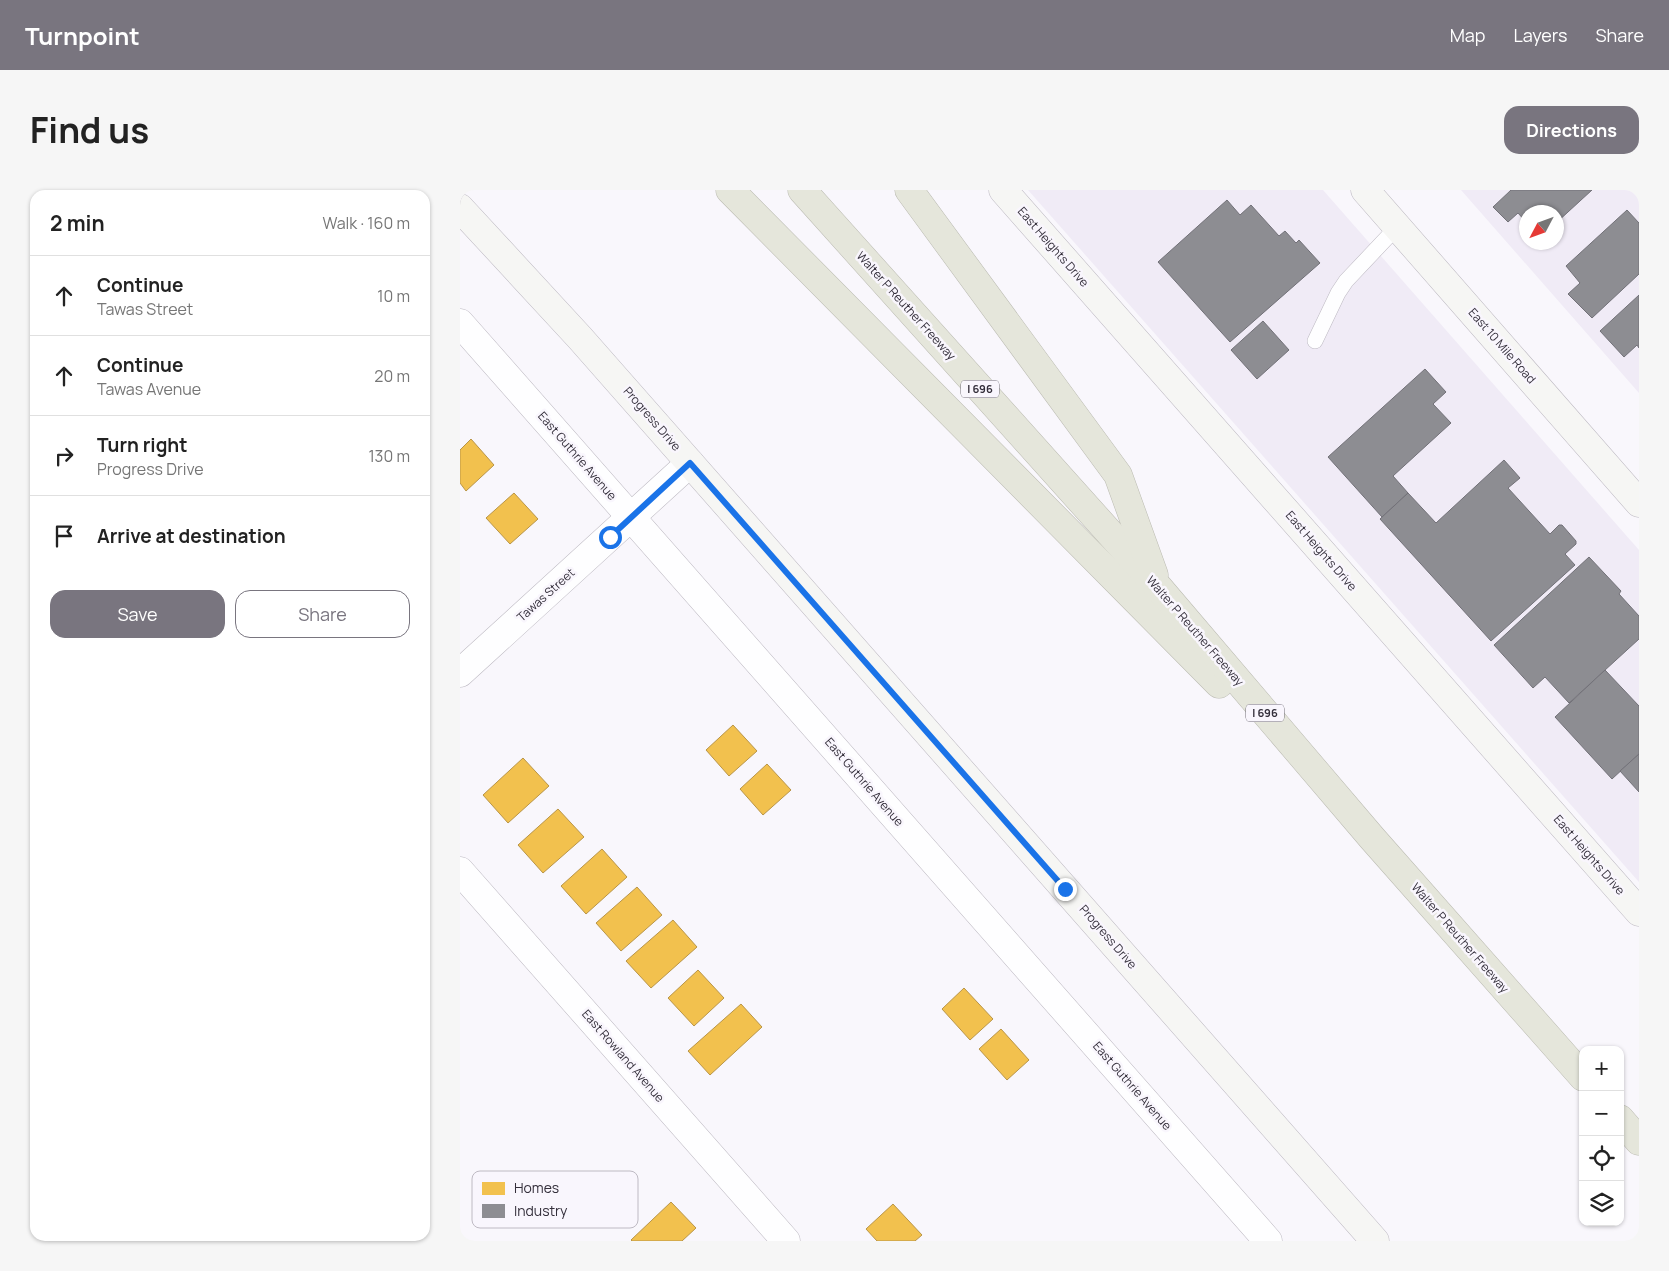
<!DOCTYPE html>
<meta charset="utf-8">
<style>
:root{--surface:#fff;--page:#f6f6f6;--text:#222;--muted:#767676;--line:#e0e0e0;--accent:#79757f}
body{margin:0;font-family:Manrope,sans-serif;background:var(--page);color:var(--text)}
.controls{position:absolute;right:15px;bottom:15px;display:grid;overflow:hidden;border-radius:10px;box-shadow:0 1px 4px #0004}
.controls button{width:45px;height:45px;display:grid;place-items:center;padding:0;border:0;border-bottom:1px solid var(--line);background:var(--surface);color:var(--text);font:25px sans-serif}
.compass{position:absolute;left:1059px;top:15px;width:45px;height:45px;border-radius:50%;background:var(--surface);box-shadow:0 1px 4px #0004;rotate:229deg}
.stop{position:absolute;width:15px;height:15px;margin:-11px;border:4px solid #1a73e8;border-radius:50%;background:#fff}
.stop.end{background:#1a73e8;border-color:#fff;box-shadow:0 1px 5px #0008}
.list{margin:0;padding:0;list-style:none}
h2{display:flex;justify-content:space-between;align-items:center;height:65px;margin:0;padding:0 20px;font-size:21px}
h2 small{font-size:16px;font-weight:400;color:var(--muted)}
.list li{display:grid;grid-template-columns:32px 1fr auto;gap:15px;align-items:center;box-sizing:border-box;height:80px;padding:0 20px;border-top:1px solid var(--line)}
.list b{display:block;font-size:19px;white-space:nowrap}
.list p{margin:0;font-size:16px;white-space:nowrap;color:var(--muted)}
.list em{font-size:16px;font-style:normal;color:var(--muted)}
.actions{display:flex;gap:10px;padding:15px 20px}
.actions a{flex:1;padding:11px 0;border:1px solid var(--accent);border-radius:15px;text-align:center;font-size:18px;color:var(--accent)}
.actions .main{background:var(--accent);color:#fff}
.icon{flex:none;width:28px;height:28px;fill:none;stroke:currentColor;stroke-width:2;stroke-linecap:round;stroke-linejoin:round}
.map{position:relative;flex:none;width:1179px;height:1051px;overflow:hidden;border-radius:15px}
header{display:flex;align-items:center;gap:30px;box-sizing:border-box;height:70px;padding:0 25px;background:var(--accent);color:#fff}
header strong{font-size:24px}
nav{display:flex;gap:28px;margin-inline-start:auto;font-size:18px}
.intro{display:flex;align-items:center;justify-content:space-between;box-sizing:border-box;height:120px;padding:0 30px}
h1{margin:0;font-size:35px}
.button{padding:12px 22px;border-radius:15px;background:var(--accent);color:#fff;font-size:18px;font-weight:700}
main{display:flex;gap:30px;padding:0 30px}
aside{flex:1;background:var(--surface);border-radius:15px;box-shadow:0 1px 4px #0004}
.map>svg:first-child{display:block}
.built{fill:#f0ebf6;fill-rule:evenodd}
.homes{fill:#f2c14e;stroke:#b99548}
.industry{fill:#8d8d92;stroke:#727178}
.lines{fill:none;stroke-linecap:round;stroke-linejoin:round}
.service-casing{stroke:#bcb8c1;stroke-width:16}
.minor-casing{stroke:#bcb8c1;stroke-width:29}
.secondary-casing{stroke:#bcb8c1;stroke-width:29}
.motorway-casing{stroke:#bbbbb2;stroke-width:29}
.service{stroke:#fefeff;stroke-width:15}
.minor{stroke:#fefeff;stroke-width:28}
.secondary{stroke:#f6f6f4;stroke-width:28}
.motorway{stroke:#e5e6db;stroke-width:28}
.route{stroke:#1a73e8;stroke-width:6}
.labels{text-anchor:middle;stroke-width:5;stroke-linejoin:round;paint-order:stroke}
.shield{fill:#f9f6fd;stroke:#6f6b75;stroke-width:1}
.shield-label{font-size:11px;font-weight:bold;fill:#342f3b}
.street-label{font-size:12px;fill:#342f3b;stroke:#f9f6fd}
.key{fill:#f9f6fd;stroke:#bebac3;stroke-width:1}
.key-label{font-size:14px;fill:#342f3b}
</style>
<header>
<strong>Turnpoint</strong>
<nav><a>Map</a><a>Layers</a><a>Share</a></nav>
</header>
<div class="intro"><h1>Find us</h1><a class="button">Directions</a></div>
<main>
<aside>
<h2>2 min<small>Walk · 160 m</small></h2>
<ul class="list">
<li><svg class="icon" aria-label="ahead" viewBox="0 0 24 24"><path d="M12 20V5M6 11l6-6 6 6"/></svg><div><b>Continue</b><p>Tawas Street</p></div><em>10 m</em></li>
<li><svg class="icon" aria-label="ahead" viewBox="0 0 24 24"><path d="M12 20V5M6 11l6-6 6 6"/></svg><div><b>Continue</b><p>Tawas Avenue</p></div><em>20 m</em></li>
<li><svg class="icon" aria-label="right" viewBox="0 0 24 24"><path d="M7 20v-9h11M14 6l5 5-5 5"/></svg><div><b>Turn right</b><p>Progress Drive</p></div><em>130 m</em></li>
<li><svg class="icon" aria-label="arrive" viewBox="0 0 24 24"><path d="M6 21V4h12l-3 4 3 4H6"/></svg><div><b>Arrive at destination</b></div></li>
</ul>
<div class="actions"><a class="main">Save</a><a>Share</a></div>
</aside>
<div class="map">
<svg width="1179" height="1051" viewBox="0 0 1179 1051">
<rect width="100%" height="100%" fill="#f9f7fc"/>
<g class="built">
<polygon points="568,0 863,0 1179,360 1179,692"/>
<path d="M1001,0H1179V203ZM1066,22H1096V52H1066Z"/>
</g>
<g class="homes">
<polygon points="11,249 34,275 6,301 0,293 0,260"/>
<polygon points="54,303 78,329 50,354 26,328"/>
<polygon points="273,535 297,561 269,586 246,560"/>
<polygon points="63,568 89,596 48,633 23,605"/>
<polygon points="307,574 331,600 303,625 280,599"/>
<polygon points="98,619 124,647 83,683 58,655"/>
<polygon points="142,659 167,687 126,724 101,696"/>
<polygon points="177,697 202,725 161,761 136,733"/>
<polygon points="213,730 237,757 191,798 166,771"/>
<polygon points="238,780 264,808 234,836 208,808"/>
<polygon points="504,798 533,829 510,850 482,819"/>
<polygon points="281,814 302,837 250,885 228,861"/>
<polygon points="541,839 569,870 547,890 519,859"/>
<polygon points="211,1012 236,1038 222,1051 172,1051 171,1050"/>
<polygon points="433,1014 462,1045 455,1051 417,1051 406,1039"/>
</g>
<g class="industry">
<polygon points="1051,0 1132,0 1096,33 1096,22 1066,22 1066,32 1058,23 1048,32 1033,17"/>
<polygon points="767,10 780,25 791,15 819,46 825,41 836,53 839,50 860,73 770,152 698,72"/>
<polygon points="1167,20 1179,33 1179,84 1132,128 1108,104 1120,93 1106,76"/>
<polygon points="1179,105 1179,158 1177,155 1164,167 1140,141"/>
<polygon points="803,131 829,160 797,189 771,160"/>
<polygon points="965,179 986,202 973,214 991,233 933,286 948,303 922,327 868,267"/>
<polygon points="1044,270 1060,288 1048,298 1090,344 1099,335 1102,335 1116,351 1116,354 1105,364 1115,375 1031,451 920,329 948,303 976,333"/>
<polygon points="1129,367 1161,401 1159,404 1179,426 1179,449 1109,513 1085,487 1073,498 1034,455"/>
<polygon points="1145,480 1179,516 1179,564 1152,589 1095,527"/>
<polygon points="1179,564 1179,602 1160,581"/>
</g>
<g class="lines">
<defs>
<polyline id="service" points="855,151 878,103 886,91 937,37"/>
<g id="minor">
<polyline points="0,133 808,1051"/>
<polyline points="0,483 230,273"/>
<polyline points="0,681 326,1051"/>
</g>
<g id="secondary">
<polyline points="543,0 1179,722"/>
<polyline points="905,0 1179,313"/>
<polyline points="0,18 120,148 915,1051"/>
</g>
<g id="motorway">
<polyline points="270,0 759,494"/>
<polyline points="342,0 699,398 912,648 1123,887"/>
<polyline points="449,0 658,285 694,385"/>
<polyline points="1160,929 1179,951"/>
</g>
</defs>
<use href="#service" class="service-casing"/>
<use href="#minor" class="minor-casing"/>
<use href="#secondary" class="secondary-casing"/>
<use href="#motorway" class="motorway-casing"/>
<use href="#service" class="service"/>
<use href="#minor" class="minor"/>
<use href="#secondary" class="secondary"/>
<use href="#motorway" class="motorway"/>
</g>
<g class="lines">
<polyline class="route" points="150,347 230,273 605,699"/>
</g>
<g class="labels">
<g class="shield">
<rect x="501" y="190.5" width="38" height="17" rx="4"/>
<rect x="786" y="514.5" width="38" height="17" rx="4"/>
</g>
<g class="shield-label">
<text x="520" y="203">I 696</text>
<text x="805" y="527">I 696</text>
</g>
<g class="street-label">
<text transform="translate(593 57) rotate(49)" y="4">East Heights Drive</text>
<text transform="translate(446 116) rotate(48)" y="4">Walter P Reuther Freeway</text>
<text transform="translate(1042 156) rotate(49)" y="4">East 10 Mile Road</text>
<text transform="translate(192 229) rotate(49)" y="4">Progress Drive</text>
<text transform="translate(117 266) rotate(49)" y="4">East Guthrie Avenue</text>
<text transform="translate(861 361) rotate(49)" y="4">East Heights Drive</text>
<text transform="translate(86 405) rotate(-42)" y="4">Tawas Street</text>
<text transform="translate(735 441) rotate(49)" y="4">Walter P Reuther Freeway</text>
<text transform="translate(404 592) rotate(49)" y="4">East Guthrie Avenue</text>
<text transform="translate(1129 665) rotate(49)" y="4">East Heights Drive</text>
<text transform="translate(648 747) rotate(49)" y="4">Progress Drive</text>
<text transform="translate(1000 748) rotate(49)" y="4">Walter P Reuther Freeway</text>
<text transform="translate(163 866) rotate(49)" y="4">East Rowland Avenue</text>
<text transform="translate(672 896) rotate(49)" y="4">East Guthrie Avenue</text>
</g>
</g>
<rect x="12" y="981" width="166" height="57" rx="8" class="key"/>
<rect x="22" y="992" width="23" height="13" fill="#f2c14e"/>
<rect x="22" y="1014" width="23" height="14" fill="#8d8d92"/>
<g class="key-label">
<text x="54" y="1003">Homes</text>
<text x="54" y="1026">Industry</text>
</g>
</svg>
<div class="controls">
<button>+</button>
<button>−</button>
<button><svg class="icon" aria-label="locate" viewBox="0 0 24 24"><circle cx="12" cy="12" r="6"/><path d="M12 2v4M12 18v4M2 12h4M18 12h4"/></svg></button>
<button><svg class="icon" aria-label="layers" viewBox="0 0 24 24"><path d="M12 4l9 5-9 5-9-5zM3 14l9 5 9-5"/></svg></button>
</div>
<svg class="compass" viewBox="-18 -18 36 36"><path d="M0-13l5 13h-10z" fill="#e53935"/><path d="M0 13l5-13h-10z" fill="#767676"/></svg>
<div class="stop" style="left:150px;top:347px"></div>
<div class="stop end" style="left:605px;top:699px"></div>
</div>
</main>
